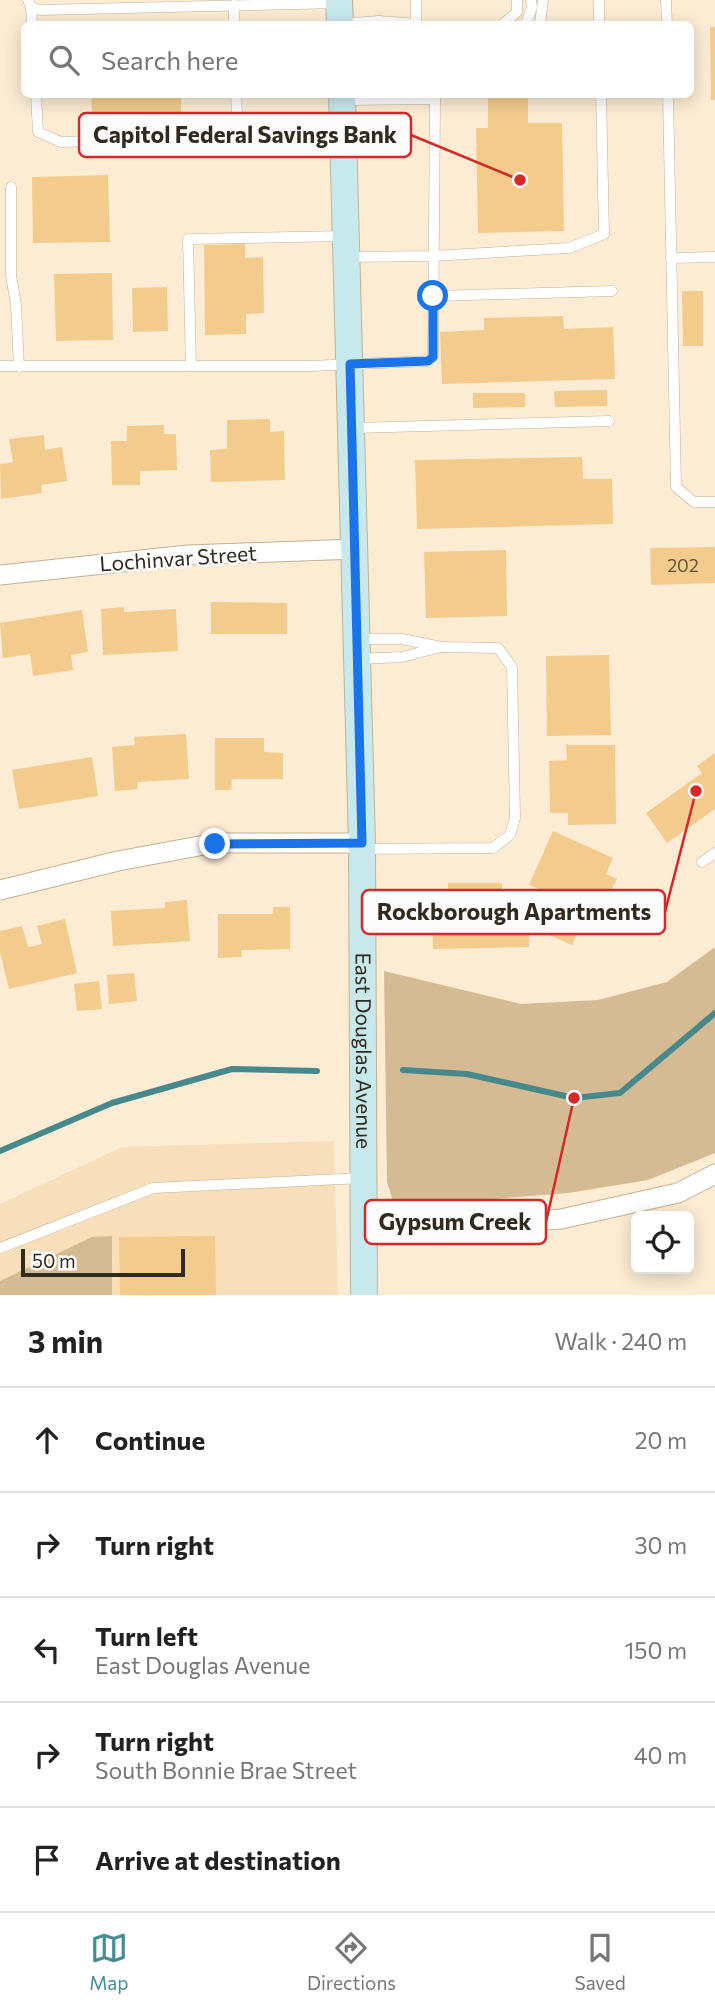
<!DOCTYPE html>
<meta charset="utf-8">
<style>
:root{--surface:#fff;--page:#f6f6f6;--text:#222;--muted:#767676;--line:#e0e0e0;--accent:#458c93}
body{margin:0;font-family:Commissioner,sans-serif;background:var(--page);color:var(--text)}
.controls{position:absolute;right:21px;bottom:21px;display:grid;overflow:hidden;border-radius:10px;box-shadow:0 4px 18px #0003}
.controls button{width:63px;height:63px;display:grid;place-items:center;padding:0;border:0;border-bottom:2px solid var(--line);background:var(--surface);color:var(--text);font:35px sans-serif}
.scale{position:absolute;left:21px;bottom:18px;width:164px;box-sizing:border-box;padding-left:7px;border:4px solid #312a1e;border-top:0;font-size:19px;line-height:24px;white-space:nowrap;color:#312a1e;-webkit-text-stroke:5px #fcfcfc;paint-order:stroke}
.stop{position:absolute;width:21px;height:21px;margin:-16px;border:5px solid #1a73e8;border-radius:50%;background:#fff}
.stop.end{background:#1a73e8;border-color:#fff;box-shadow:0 2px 7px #0008}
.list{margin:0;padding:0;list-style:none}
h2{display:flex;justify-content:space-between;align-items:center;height:91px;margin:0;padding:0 28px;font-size:30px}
h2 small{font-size:23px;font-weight:400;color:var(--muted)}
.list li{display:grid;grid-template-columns:46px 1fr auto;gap:21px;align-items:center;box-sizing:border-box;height:105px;padding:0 28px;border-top:2px solid var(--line)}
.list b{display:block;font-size:26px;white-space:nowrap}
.list p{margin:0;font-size:23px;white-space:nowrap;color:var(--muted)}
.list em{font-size:23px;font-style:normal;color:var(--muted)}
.icon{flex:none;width:38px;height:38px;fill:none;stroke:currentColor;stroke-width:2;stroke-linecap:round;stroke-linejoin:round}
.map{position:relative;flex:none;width:715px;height:1295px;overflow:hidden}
.search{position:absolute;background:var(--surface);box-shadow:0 4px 18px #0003;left:21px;right:21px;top:21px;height:77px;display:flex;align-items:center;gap:18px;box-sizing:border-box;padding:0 24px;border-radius:10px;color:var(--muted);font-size:26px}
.sheet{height:616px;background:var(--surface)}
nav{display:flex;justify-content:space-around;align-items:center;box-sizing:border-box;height:98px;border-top:2px solid var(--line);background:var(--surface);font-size:19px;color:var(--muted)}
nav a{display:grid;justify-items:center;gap:4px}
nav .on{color:var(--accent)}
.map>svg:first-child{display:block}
.built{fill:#f7dfba}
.green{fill:#d4bb93}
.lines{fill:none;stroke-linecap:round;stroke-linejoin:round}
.stream{stroke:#47888c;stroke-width:6}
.building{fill:#f3cc8d}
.lane-casing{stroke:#c3b194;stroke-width:11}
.street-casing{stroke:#c3b194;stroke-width:21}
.secondary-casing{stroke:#c3b194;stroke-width:28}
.lane{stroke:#fff;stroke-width:10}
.street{stroke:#fff;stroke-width:19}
.secondary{stroke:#c7e9ec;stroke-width:26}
.route{stroke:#1a73e8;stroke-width:9}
.labels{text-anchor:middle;stroke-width:5;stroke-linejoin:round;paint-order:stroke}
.number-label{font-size:18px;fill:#62523a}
.street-label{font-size:21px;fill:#312a1e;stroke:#fcfcfc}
.leader{fill:none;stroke:#d62828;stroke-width:2.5}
.callout-dot{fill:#d62828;stroke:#fcfcfc;stroke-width:2.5}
.callout{fill:#fcfcfc;stroke:#d62828;stroke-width:2.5}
.callout-label{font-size:23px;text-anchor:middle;font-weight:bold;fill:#312a1e}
</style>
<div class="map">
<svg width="715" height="1295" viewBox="0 0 715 1295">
<rect width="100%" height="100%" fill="#fcecd4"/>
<polygon class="built" points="334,1141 338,1295 0,1295 0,1204 122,1147"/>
<g class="green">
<polygon points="715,947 715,1153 648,1180 568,1193 419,1205 393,1201 387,1182 384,971 521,1004 598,1000 667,982"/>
<polygon points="112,1236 112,1295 0,1295 0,1281 92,1237"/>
</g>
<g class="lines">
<g class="stream">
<polyline points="403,1070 467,1074 574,1098 620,1093 715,1013"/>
<polyline points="0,1151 112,1103 232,1069 317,1071"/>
</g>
</g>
<g class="building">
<polygon points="710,27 715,27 715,100 711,100"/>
<polygon points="91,94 181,94 181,112 92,114"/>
<polygon points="488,94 528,94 528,123 562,123 564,231 478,233 476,128 488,128"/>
<polygon points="108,175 110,242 33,243 32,177"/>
<polygon points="245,244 245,258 263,257 264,313 246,314 246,334 205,335 204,245"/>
<polygon points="112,273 113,340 56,341 54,274"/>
<polygon points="167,287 168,331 133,332 132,288"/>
<polygon points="682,291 703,291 703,346 683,346"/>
<polygon points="563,316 564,329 613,327 615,379 442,384 440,332 484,330 484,318"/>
<polygon points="607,390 607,406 555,407 554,391"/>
<polygon points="473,393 525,393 525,407 473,408"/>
<polygon points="270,419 270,432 284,431 285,480 211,482 210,450 227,449 227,420"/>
<polygon points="164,425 164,434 176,434 177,470 140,471 140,485 112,485 111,441 127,441 127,426"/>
<polygon points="44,435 45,450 62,447 67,481 41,485 42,493 1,499 0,464 13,462 9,439"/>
<polygon points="582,457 583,479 612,479 613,524 417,529 415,460"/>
<polygon points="715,547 715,583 651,585 650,548"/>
<polygon points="506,550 507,616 426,618 424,552"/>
<polygon points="211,602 287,603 287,634 211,634"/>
<polygon points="124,607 124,612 176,609 178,651 103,655 101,609"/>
<polygon points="82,610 88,652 71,655 73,670 33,676 30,654 3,658 0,623"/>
<polygon points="609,655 611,735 547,736 546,656"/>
<polygon points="186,734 189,779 137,782 138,789 115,791 112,747 135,745 134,737"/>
<polygon points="215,738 264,738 264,752 283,753 283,779 232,779 231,790 215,790"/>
<polygon points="566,745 615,745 616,824 568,825 568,813 550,813 549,761 567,760"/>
<polygon points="715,753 715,809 667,843 646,813 702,773 697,766"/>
<polygon points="92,757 98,796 19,809 12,770"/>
<polygon points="553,831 613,858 606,874 617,879 590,933 579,928 572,945 534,928 549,893 529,885"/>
<polygon points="448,883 502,883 502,910 529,910 529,947 433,949 432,905 448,904"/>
<polygon points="187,900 190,941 113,946 111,911 165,908 165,902"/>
<polygon points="273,907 290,907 290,949 241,950 242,957 218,958 218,914 273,914"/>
<polygon points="65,919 77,973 9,989 0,952 0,931 22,926 28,947 42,944 37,926"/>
<polygon points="134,973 137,1001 109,1004 107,975"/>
<polygon points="99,981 102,1009 77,1011 74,984"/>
<polygon points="215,1236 216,1295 120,1295 119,1237"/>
</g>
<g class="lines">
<defs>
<g id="lane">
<polyline points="28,0 31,7 40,10 339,3"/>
<polyline points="416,0 416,24"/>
<polyline points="599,0 599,24"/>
<polyline points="666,0 667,24"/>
<polyline points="234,5 234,24"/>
<polyline points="31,7 32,24"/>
<polyline points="341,24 379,21 417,24"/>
<polyline points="503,24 517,12 517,0"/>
<polyline points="526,24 532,7 531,0"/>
<polyline points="540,24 543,0"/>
<polyline points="36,94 38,132 61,142 341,133"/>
<polyline points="236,94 238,138"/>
<polyline points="668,94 676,487 694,502 715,502"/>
<polyline points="11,187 11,275 16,305 19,367"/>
<polyline points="348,257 432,256 569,248 604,234 601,94"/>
<polyline points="671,258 715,257"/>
<polyline points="433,296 612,291"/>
<polyline points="0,366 309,366 428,361 433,357 435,99 343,100"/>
<polyline points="191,366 188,239 346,236"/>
<polyline points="353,428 609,421"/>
<polyline points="358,659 402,657 441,647 402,639 359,639"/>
<polyline points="362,849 493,848 510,835 515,818 512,667 498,648 441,647"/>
<polyline points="702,862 715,853"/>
<polyline points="0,1248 153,1188 362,1178"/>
</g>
<g id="street">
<polyline points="0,575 188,555 356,549"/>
<polyline points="0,890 118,861 215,843 362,843"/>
<polyline points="363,1225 470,1225 561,1219 678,1193 715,1174"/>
</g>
<g id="secondary">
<polyline points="339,0 340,24"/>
<path id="s1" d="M342,94L362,843L364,1295"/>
</g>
</defs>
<use href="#lane" class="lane-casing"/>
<use href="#street" class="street-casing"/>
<use href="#secondary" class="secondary-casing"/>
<use href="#lane" class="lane"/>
<use href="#street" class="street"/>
<use href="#secondary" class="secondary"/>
</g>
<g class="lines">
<polyline class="route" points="215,844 362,843 350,364 428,361 433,357 433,296"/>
</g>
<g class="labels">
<g class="number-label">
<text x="683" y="572">202</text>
</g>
<g class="street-label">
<text transform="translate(178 559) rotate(-4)" y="7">Lochinvar Street</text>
<text dy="7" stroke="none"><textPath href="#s1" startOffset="957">East Douglas Avenue</textPath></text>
</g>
</g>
<path class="leader" d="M520 180L411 135M696 791L665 912M574 1098L546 1222"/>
<g class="callout-dot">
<circle cx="520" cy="180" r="7"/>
<circle cx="696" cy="791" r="7"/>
<circle cx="574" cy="1098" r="7"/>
</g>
<g class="callout">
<rect x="79" y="113" width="332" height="44" rx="7"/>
<rect x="362" y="890" width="303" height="44" rx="7"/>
<rect x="365" y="1200" width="181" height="44" rx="7"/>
</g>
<g class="callout-label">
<text x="245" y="143">Capitol Federal Savings Bank</text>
<text x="514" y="920">Rockborough Apartments</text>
<text x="455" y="1230">Gypsum Creek</text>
</g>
</svg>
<div class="controls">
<button><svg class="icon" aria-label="locate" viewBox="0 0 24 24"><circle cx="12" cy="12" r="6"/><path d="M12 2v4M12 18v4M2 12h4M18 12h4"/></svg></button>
</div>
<div class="scale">50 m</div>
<div class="stop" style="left:433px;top:296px"></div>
<div class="stop end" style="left:215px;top:844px"></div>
<div class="search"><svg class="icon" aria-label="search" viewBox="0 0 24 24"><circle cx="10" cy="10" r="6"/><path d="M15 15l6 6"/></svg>Search here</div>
</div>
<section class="sheet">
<h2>3 min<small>Walk · 240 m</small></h2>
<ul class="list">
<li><svg class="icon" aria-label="ahead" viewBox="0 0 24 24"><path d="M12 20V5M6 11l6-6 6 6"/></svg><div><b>Continue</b></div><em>20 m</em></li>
<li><svg class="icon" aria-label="right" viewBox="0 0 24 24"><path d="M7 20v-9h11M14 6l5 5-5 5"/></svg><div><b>Turn right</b></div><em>30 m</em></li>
<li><svg class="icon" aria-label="left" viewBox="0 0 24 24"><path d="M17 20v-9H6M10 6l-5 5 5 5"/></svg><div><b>Turn left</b><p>East Douglas Avenue</p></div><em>150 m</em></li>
<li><svg class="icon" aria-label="right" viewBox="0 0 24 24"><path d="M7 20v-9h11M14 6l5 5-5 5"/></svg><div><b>Turn right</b><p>South Bonnie Brae Street</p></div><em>40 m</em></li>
<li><svg class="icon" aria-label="arrive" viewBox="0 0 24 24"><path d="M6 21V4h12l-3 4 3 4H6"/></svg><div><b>Arrive at destination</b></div></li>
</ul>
</section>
<nav>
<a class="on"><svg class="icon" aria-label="map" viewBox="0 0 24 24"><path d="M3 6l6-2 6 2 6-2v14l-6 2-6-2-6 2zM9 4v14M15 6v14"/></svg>Map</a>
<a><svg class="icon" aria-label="directions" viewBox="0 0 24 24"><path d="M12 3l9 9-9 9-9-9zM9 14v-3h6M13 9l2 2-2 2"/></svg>Directions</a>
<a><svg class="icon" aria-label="saved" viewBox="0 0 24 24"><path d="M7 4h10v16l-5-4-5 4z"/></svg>Saved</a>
</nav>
